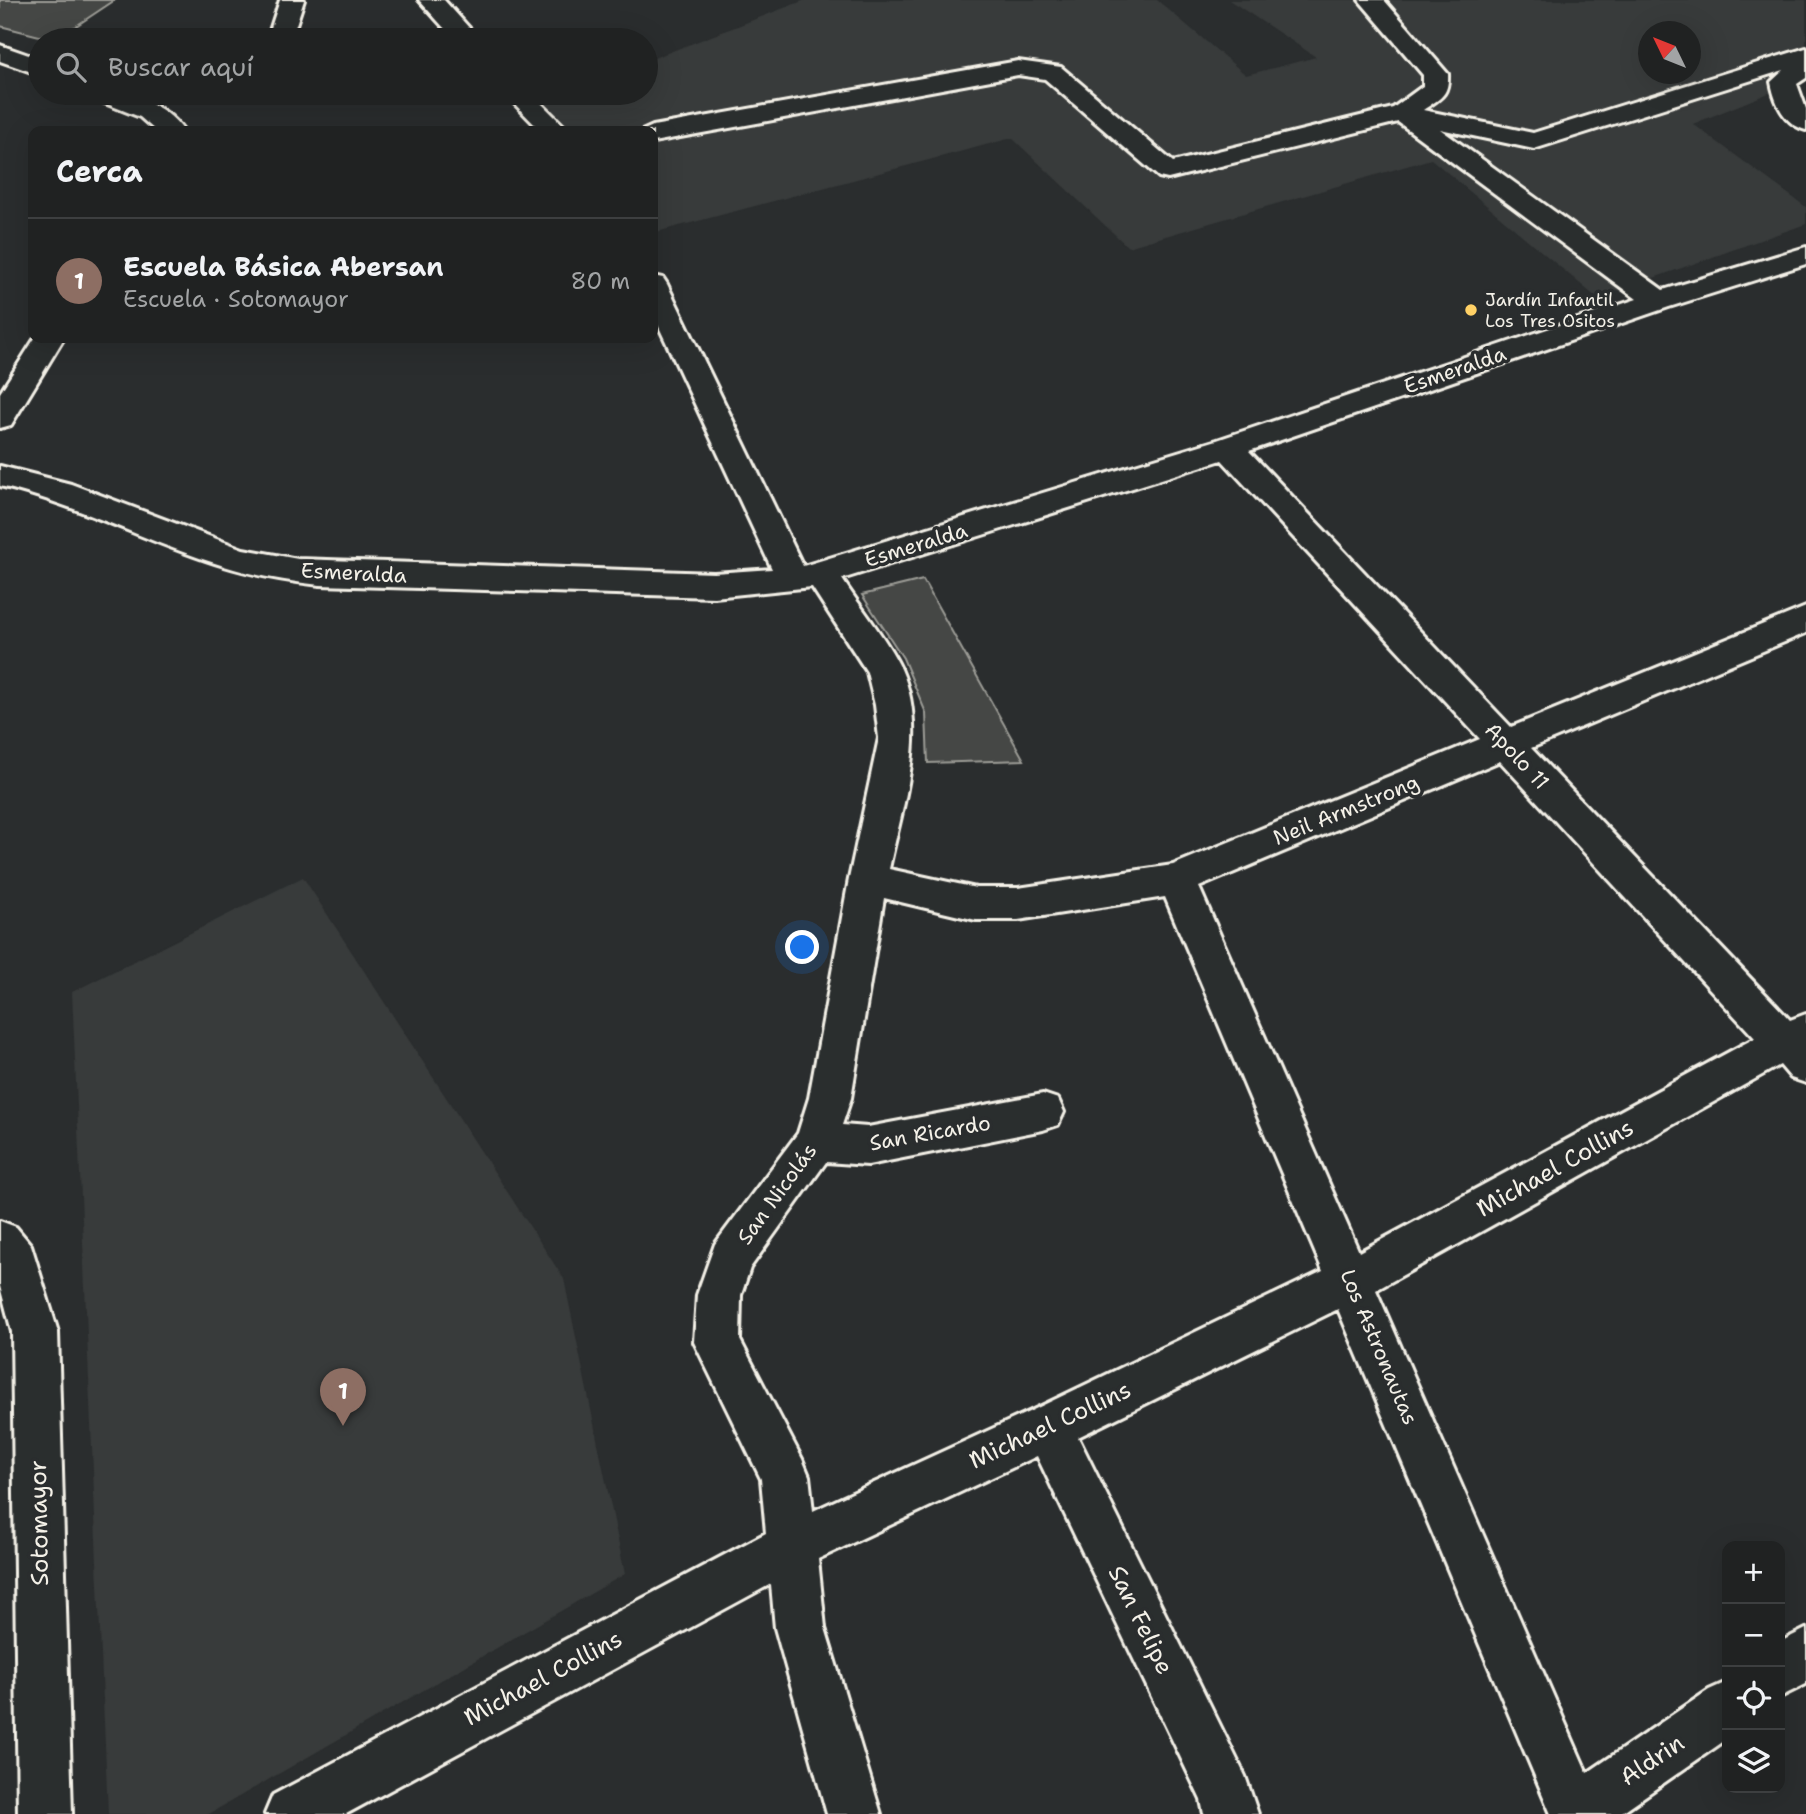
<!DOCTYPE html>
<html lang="es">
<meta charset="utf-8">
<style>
:root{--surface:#202222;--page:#282a2a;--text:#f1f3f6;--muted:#a2a4a5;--line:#3d3f40;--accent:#2563eb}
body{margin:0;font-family:"Shantell Sans",sans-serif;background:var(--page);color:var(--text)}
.controls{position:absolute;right:21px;bottom:21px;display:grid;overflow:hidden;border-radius:14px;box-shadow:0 7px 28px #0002}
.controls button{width:63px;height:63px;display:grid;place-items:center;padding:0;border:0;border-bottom:2px solid var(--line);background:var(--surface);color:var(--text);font:35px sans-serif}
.compass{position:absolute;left:1638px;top:21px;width:63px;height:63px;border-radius:50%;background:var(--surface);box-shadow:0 7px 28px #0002;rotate:313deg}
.you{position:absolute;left:803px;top:948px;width:24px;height:24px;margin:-18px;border:5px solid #fff;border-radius:50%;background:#1a73e8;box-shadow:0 0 0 10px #1a73e833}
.badge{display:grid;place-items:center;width:46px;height:46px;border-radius:50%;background:var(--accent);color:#fff;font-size:23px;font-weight:700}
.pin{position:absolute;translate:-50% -58px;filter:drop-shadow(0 2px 4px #0008)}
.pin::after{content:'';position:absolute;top:37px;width:24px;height:21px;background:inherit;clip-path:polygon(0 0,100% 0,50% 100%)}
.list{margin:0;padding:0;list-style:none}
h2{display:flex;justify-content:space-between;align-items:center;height:91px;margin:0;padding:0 28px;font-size:30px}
h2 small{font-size:23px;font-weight:400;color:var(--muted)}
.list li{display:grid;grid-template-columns:46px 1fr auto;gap:21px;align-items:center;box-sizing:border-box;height:126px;padding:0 28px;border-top:2px solid var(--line)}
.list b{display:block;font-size:26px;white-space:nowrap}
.list p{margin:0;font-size:23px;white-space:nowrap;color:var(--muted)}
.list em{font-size:23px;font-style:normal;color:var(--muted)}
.icon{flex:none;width:38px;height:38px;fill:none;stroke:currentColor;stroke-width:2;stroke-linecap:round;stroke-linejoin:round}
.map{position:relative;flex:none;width:1806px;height:1814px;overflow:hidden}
.search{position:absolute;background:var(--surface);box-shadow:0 7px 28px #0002;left:28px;top:28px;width:630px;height:77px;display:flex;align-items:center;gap:18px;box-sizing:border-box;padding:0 24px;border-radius:38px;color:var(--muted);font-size:26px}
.panel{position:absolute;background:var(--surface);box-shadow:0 7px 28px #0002;left:28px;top:126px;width:630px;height:217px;border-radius:14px}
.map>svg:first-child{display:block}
.built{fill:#373a3a;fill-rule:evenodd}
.green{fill:#444645;stroke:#9c9c96;stroke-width:2}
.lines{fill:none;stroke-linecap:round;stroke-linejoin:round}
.minor-casing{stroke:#f4f1e8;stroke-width:6}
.minor{fill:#2a2d2e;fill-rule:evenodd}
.poi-dot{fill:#ffd166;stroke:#2a2d2e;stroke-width:2.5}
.labels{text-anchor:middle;stroke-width:7;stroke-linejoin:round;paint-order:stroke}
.far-poi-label{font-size:18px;fill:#f4f1e8;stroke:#2a2d2e;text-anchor:start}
.street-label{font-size:21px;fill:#f4f1e8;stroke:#2a2d2e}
.near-street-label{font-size:24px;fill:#f4f1e8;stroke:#2a2d2e}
</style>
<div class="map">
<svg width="1806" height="1814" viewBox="0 0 1806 1814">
<rect width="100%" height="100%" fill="#2a2d2e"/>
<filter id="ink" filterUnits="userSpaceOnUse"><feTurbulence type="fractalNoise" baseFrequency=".0143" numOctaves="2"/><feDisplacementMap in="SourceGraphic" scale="14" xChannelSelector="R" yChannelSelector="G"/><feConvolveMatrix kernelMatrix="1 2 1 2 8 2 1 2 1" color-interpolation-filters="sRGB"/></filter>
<g filter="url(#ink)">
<g class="built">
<path d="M805,0H1157L1246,75L1316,57L1229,0H1806V78L1693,124L1806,207V224L1597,298L1431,159L1128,247L1012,138L653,233V131H542L525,108L565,93H646V61ZM1648,32H1690V74H1648Z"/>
<polygon points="303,877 564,1279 625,1574 209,1814 108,1814 72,992"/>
</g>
<g class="green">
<polygon points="0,0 115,0 55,40 0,26"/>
<polygon points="923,580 1024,760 928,763 926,713 903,658 862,595"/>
</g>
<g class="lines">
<defs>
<g id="minor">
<polygon points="280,0 304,0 291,40 267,40"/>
<polygon points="419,0 444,0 480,40 455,40"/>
<path d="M1359,0H1384L1448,74C1449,96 1440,98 1423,110L1533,133L1806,48V78L1797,84L1806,109V130C1784,124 1775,103 1771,82L1784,70L1534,149L1440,129L1663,290L1806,247V264L1669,307L1249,451L1511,727L1806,607V633L1531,748L1790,1020L1806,1014V1083L1791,1078L1780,1065L1376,1290L1587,1773L1709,1690L1727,1682V1739L1619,1814H1551L1338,1309L1078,1437L1245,1776L1258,1814H1204L1201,1800L1037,1456L818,1559L825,1628L881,1814H827L775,1628L771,1584L346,1814H265L273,1795L766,1533L761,1479L694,1342L697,1295L715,1244L798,1133L809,1098L849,879L879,738L875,705L867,672L812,587L714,597L320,585C288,581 256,576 224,566C148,543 78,504 0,486V466L71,484L243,549L298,559L714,573L772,569L653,314V276L663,278L667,284L803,566L1217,440L1637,299L1398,122L1168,179L1159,177L1045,79L1018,75L653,142V131H642L653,126L1018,61L1061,67L1173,162L1393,108L1423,86V75ZM1222,460L1480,739L1173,865L1018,888H976L889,869C902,805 929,732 901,669C887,639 860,607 842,579ZM1500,761L1755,1038L1359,1252L1199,887ZM1165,897L1323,1271L1031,1411L813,1511L809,1476L802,1459L740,1340L741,1295L750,1268L826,1162L868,1165L1043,1130L1058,1125L1064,1112L1058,1099L1043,1094L868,1127L842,1125L851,1098L884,898L976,920H1018Z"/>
<polygon points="0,45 40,59 40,75 0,61"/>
<path d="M88,93C124,91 162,100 184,131H156L140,117L92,98Z"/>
<polygon points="504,93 531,93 569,131 541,131"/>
<polygon points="35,338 64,338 11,425 0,428 0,393"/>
<polygon points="0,1221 16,1227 31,1245 58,1332 72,1814 18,1814 12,1332 0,1286"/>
<polygon points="1806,1629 1806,1684 1780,1697 1780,1642"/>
</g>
</defs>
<use href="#minor" class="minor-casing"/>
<use href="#minor" class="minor"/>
</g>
</g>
<circle class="poi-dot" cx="1471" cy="310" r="7"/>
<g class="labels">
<g class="far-poi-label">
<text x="1485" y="306">Jardín Infantil<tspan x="1485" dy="21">Los Tres Ositos</tspan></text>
</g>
<g class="street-label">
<text transform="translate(1455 370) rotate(-19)" y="7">Esmeralda</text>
<text transform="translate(916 545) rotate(-17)" y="7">Esmeralda</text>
<text transform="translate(354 573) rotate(3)" y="7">Esmeralda</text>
<text transform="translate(1517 756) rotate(47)" y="7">Apolo 11</text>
<text transform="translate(1346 810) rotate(-22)" y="7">Neil Armstrong</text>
<text transform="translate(930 1133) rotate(-10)" y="7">San Ricardo</text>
<text transform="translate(777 1194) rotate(-54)" y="7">San Nicolás</text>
<text transform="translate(1379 1347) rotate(67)" y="7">Los Astronautas</text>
</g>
<g class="near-street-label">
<text transform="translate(1555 1168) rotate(-29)" y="8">Michael Collins</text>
<text transform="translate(1050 1425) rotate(-25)" y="8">Michael Collins</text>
<text transform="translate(39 1523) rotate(-91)" y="8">Sotomayor</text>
<text transform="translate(1141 1620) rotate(64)" y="8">San Felipe</text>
<text transform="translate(543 1678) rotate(-28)" y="8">Michael Collins</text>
<text transform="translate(1652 1760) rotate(-34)" y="8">Aldrin</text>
</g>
</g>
</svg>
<div class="controls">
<button>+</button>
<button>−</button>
<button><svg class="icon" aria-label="locate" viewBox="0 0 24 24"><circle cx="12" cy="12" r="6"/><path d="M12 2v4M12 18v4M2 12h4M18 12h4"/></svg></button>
<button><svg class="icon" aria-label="layers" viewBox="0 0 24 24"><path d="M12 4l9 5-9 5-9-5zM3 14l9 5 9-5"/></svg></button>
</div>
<svg class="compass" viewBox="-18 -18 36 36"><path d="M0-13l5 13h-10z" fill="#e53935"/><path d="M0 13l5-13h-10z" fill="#a2a4a5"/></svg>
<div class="you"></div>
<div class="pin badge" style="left:343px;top:1426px;background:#8d6e63">1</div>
<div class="search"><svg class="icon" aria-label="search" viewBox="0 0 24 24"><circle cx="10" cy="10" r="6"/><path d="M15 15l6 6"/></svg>Buscar aquí</div>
<section class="panel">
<h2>Cerca<small></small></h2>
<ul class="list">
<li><span class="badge" style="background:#8d6e63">1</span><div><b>Escuela Básica Abersan</b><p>Escuela · Sotomayor</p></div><em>80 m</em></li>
</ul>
</section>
</div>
